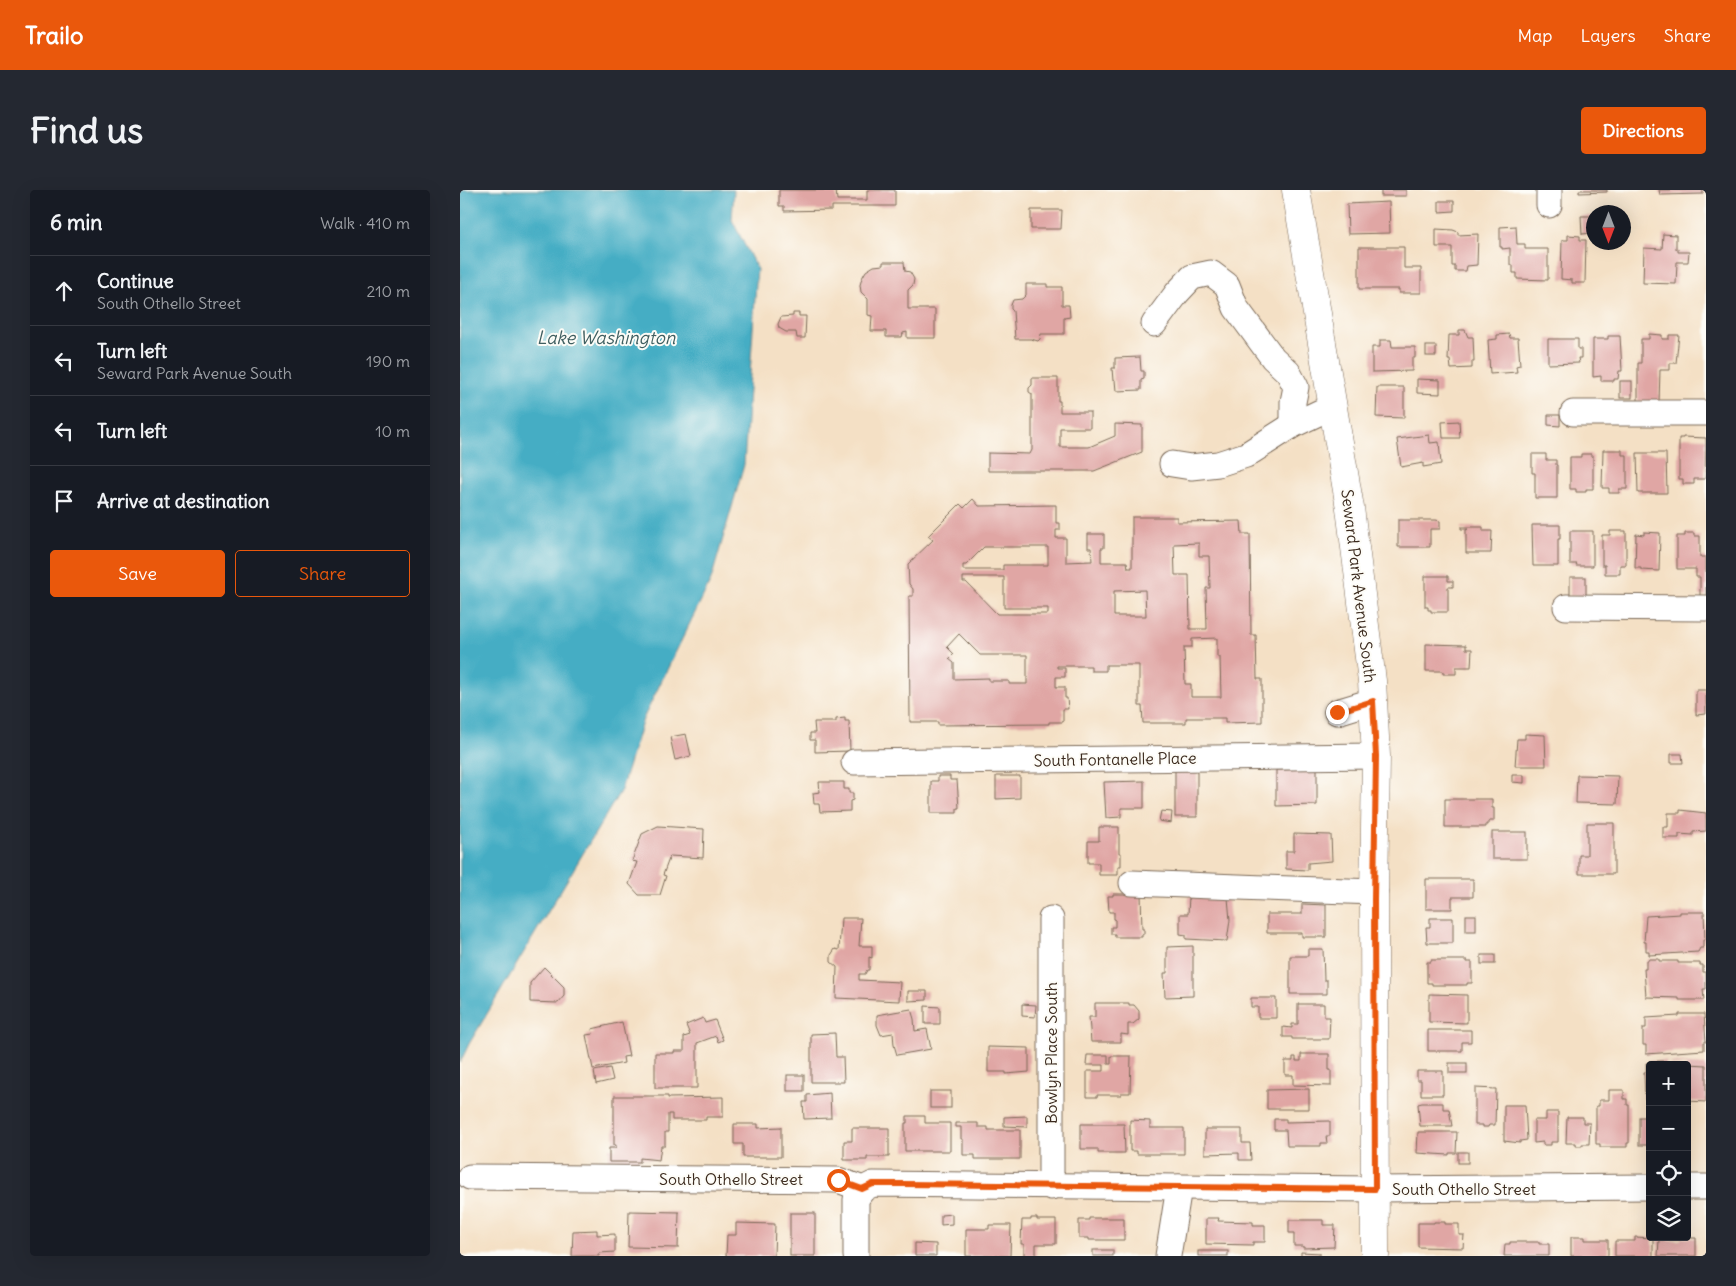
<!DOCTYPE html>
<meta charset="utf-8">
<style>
:root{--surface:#171b24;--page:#242831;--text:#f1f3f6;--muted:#9ea1a6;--line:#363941;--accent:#ea580c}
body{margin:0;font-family:Delius,sans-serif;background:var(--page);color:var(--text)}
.controls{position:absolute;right:15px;bottom:15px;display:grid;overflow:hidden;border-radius:5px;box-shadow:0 5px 20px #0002}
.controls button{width:45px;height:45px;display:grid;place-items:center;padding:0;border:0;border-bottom:1px solid var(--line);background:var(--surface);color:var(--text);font:25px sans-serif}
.compass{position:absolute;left:1126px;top:15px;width:45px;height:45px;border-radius:50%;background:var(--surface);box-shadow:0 5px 20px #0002;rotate:180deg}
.stop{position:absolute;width:15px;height:15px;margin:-11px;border:4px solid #ea580c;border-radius:50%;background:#fff}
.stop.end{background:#ea580c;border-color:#fff;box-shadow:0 1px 5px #0008}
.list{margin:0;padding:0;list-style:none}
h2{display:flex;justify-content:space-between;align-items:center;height:65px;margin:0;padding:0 20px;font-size:21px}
h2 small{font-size:16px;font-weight:400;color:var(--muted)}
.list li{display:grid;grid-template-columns:32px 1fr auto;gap:15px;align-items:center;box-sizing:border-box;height:70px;padding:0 20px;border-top:1px solid var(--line)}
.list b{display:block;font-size:19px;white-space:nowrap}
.list p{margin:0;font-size:16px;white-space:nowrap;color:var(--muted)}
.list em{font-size:16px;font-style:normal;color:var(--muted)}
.actions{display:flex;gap:10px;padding:15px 20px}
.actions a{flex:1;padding:11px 0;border:1px solid var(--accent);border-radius:5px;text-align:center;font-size:18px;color:var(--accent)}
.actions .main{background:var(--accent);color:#fff}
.icon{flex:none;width:28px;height:28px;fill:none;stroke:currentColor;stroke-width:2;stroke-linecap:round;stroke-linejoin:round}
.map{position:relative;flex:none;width:1246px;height:1066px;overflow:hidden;border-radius:5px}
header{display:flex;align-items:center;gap:30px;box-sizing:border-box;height:70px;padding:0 25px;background:var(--accent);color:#fff}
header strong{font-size:24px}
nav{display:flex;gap:28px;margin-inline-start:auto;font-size:18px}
.intro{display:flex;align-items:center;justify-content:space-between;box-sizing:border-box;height:120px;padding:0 30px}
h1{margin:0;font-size:35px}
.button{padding:12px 22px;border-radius:5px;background:var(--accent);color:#fff;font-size:18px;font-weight:700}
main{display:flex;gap:30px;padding:0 30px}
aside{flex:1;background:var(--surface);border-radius:5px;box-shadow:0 5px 20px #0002}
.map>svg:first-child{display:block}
.water{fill:#45adc4;stroke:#406c71}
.building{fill:#e0a6a4;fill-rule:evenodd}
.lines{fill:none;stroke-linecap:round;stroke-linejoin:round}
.minor-casing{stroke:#7c6a58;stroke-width:27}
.major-casing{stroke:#7c6a58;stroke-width:29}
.minor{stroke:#fff;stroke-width:25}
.major{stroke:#fff;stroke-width:28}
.route{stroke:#ea580c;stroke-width:6}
.labels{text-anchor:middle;stroke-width:4;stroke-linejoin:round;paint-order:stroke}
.street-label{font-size:16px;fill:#3b2a1e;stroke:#fdfcf7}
.water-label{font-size:18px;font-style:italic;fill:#3f5e60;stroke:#fdfcf7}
</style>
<header>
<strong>Trailo</strong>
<nav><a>Map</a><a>Layers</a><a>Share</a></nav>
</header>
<div class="intro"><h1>Find us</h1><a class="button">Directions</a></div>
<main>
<aside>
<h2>6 min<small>Walk · 410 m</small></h2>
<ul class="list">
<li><svg class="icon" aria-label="ahead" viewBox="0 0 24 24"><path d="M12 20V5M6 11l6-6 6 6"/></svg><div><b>Continue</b><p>South Othello Street</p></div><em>210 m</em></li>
<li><svg class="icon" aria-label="left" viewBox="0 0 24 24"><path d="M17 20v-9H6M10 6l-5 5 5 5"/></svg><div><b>Turn left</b><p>Seward Park Avenue South</p></div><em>190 m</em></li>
<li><svg class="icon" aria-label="left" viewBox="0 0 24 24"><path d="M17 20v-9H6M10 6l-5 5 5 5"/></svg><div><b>Turn left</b></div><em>10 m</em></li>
<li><svg class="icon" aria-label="arrive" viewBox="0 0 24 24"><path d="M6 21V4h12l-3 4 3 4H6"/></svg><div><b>Arrive at destination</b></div></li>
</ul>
<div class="actions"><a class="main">Save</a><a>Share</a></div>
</aside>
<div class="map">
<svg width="1246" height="1066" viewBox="0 0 1246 1066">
<rect width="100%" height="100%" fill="#fdfcf7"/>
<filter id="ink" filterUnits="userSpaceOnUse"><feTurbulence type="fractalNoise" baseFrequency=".02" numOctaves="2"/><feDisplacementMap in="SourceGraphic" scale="10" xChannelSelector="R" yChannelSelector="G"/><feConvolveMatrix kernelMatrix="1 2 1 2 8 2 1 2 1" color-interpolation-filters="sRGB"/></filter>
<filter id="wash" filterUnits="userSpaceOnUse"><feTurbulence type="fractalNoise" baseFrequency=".0096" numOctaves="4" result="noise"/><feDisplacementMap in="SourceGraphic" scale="20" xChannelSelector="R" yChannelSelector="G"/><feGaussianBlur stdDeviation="1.12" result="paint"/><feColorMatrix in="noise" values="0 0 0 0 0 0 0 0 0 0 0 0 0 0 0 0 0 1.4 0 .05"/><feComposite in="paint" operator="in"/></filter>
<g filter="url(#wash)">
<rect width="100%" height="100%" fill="#f4e0c5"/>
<polygon class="water" points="0,0 274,0 272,30 297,79 284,275 251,390 183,529 161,600 9,854 0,873"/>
<g id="blocks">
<g class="building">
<polygon points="319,0 376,0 377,10 407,10 407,0 435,0 435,16 372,16 372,20 324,21 324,16 319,16"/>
<rect x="921" y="0" width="25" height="6"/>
<polygon points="1119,0 1147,0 1147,2 1119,3"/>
<polygon points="1199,0 1243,0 1243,4 1200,5"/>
<polygon points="979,11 994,11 994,21 979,22"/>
<polygon points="929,12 930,43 888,44 887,14"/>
<polygon points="571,20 602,20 601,39 571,39"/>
<polygon points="1121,26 1134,26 1134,43 1122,44"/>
<polygon points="1056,36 1057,54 1065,54 1065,59 1088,59 1088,90 1057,89 1057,83 1053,83 1053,75 1050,75 1050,58 1042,59 1042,57 1040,57 1040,37"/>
<polygon points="976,39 993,40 998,42 998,45 1018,44 1017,75 1007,76 1006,81 995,81 995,76 992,76 992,57 976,57"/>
<polygon points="1203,44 1216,45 1216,59 1218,59 1218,62 1229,62 1228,72 1217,72 1216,94 1183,93 1184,58 1202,59"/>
<polygon points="1108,45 1120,46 1120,50 1126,50 1125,93 1112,93 1112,90 1101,89 1102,50 1108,50"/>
<polygon points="899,57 944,57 944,78 961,78 961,103 939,103 939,99 899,99"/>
<polygon points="423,72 444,72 445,81 450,82 454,89 453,95 448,100 448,119 475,119 475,148 447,148 447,142 443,143 442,147 426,147 426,141 411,141 412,126 408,125 408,109 401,102 400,95 402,88 406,81 414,76 423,75"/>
<polygon points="566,94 587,94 587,97 602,97 602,115 609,115 610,127 604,128 604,144 581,144 580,149 578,151 571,149 555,149 553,121 551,119 551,115 553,110 562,109 566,105"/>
<polygon points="333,123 339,123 339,126 346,126 345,148 337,148 336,142 326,142 319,138 318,134 321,127 333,126"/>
<polygon points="999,140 1005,140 1008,147 1013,147 1014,171 1012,171 1012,178 991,179 990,170 988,170 989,145 999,145"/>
<polygon points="1049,144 1050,148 1058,148 1060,175 1056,176 1057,182 1030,184 1028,150 1037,149 1037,145"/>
<polygon points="1189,144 1202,145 1202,149 1209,149 1209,145 1219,145 1216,173 1210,173 1210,180 1200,180 1199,212 1178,211 1178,173 1181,173 1181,149 1189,149"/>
<polygon points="1148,146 1160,146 1162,181 1159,181 1158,189 1154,189 1154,191 1141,191 1141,186 1133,187 1133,149 1148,149"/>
<polygon points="1088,149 1118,149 1118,159 1121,159 1121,168 1118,168 1119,173 1088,174"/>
<polygon points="920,150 931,150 932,157 955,157 955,168 952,168 952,181 912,182 912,157 920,157"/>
<rect x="966" y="156" width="10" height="10"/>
<polygon points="680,167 681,181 684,181 684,189 681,190 681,200 656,201 655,190 653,191 652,178 655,178 655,168"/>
<polygon points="572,188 598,188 598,211 600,211 600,222 630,222 630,238 600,238 600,257 629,257 655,246 655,234 682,235 682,262 634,281 528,281 528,263 570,264 572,260 572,204 569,202 569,198 572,195"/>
<polygon points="957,189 980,190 980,204 957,203"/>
<rect x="1160" y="191" width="12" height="17"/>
<polygon points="917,197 944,197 944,228 916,227"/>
<polygon points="1088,225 1100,225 1100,236 1088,235"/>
<polygon points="999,231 1000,248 983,248 982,232"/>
<polygon points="969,245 970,253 979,252 981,274 963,277 963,273 941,277 937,249"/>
<polygon points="1223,247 1246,248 1245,289 1234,289 1234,294 1223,294 1223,289 1219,289 1219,248 1223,248"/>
<polygon points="1143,260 1162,260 1162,265 1167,265 1167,299 1159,299 1159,303 1149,303 1149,298 1142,298"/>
<polygon points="1177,263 1206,263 1207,303 1178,303"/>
<polygon points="1072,264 1086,264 1086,270 1096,270 1096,275 1097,275 1097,308 1075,308 1075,283 1072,283"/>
<polygon points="1121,264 1131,264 1131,266 1133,266 1133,299 1126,299 1126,302 1116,302 1116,299 1110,299 1110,267 1121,267"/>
<path d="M513,309L519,316L596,315V333H600V340H596V348H606V372L632,371L631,358H628V344H644V358H641V372H667L668,378H672V327H717V332L781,331L782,344H790L791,445H796L797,489H802V532L765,533V528H726V533H683L682,516H679V475H646V481H631V476H597V478H605V487H596V497H605V508H607L608,519H603V532H589V534L478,535V532H450L449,406H453V399L449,394L448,374L473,350L468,346L500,314L504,318ZM739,353V366H749L750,398H746L747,439H730L729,385H715L714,354ZM524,357H588V375H543V380H503V375H506ZM503,387H544V418H588V424H537L506,392H503ZM685,400L686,426H654V401ZM499,444L520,465H567V494H549V491H529V488L494,489V473L489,469L494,464L487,457ZM757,448V467H760L761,507H731V494H725L724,457H732V449Z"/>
<polygon points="938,330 976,330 980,331 980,339 970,339 970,357 938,357"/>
<polygon points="1072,335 1100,335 1100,349 1098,349 1098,376 1073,376"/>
<polygon points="1001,337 1023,337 1023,341 1032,341 1031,363 1006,363 1006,340 1008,339 1001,339"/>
<polygon points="1110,341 1133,341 1133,376 1116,376 1117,374 1110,374"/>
<polygon points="1150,341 1166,341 1166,375 1160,375 1160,384 1145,384 1145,375 1142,375 1142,345 1150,345"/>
<polygon points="1184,342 1200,343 1199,381 1181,380 1181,378 1175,378 1176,344 1184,345"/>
<polygon points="1225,343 1234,343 1234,346 1240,346 1240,367 1246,367 1246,406 1240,406 1240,387 1236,387 1236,379 1217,379 1217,346 1225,346"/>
<polygon points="965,386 988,386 988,391 993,391 993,397 988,397 988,422 971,422 971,420 968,420 968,417 965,417"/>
<rect x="1110" y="387" width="16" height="19"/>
<polygon points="966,454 1006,455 1006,459 1012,459 1011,477 996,477 996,484 983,484 983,481 966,481"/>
<polygon points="1236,500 1246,500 1246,524 1236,525"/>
<polygon points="385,528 385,531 389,531 390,561 355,562 355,550 350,550 350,543 355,543 354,532 376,532 376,529"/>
<polygon points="226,544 231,566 215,570 210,547"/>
<polygon points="1065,544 1085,545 1086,576 1055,576 1057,549 1065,549"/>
<polygon points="1211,564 1222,564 1223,573 1211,573"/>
<rect x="715" y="576" width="22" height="51"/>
<polygon points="857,579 857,615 816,616 816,580"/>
<polygon points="1052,585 1064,585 1064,593 1052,592"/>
<polygon points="1117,585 1158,586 1157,614 1116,613"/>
<polygon points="478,586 490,586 490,590 497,590 499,618 497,618 497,623 471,623 471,591 478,591"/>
<polygon points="536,586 560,586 560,608 536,609"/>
<polygon points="684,591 684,618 661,618 661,627 646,628 644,592"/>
<polygon points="359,592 384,592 384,599 389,599 389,603 393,603 393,610 390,611 390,621 360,622 359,614 354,614 353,603 360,602"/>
<polygon points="985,609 1032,609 1032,618 1034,618 1034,631 1029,631 1029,634 1026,634 1026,637 985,637"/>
<polygon points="1220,620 1246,623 1246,641 1233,642 1233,645 1219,644 1219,648 1203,648 1203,637 1208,637 1208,623 1220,623"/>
<polygon points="701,621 712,622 711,633 699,631"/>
<polygon points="1127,633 1154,633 1154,684 1119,684 1119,665 1127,665"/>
<polygon points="198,636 244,639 243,668 210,666 203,685 206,686 200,705 179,705 169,694 177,672 172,671 182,644"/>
<polygon points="639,637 659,637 659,663 661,663 661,676 658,676 658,685 639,685 639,673 628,673 628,651 639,651"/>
<rect x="1032" y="642" width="35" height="27"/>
<polygon points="834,644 871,645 872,671 848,673 848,680 826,679 826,661 834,661"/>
<polygon points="966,689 1013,689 1013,707 992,707 992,719 966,719"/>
<polygon points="653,704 681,704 682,739 684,739 684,744 682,744 682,747 655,747 655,744 651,744 651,737 655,737 655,729 654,729 654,722 649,722 648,706 653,706"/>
<polygon points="729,706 768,708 770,730 767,751 726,749 726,745 720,744 720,724 728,724"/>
<polygon points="842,714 866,715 866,747 842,747 842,743 807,743 807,724 842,724"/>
<polygon points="1220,722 1244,722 1245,750 1243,750 1243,758 1240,758 1238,762 1189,765 1189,761 1186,761 1186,752 1184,752 1186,726 1220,724"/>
<rect x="1006" y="725" width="10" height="16"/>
<polygon points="381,728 401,728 399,756 412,756 412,768 409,767 409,780 407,780 405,784 399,784 399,790 440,792 439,811 376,808 377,777 371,772 371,765 375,759 379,760"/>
<polygon points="970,728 993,728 993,753 967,753 966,737 970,737"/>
<polygon points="733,756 733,806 705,807 704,783 707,783 707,757"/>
<polygon points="848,759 863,759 864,790 867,790 867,804 830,804 830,766 848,766"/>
<rect x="1021" y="765" width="14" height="9"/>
<polygon points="1188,769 1199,769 1199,771 1218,771 1218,773 1240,773 1240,775 1243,775 1243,782 1246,782 1246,799 1243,799 1244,810 1219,810 1219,808 1186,807 1184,779 1186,779 1186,771 1188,771"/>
<polygon points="971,770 1007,770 1007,772 1012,772 1012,793 1007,793 1007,795 972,795 972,793 967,793 967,772 971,772"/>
<polygon points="84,777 104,797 104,806 98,813 70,812 70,793"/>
<polygon points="448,801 467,801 467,810 448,811"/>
<polygon points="969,804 1007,805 1007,833 969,832"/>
<polygon points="791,808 816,808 816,828 798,828 798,817 791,817"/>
<polygon points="635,813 669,813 669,815 674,815 679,821 679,829 673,834 668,834 668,845 661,844 661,852 631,852 629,827 635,827"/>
<polygon points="562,814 576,815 575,827 562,826"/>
<polygon points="838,814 864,814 864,827 870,827 869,849 832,849 832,847 823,847 823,837 832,838 832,834 838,834"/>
<polygon points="465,816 480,817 480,834 465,834"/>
<polygon points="451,819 454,829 455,841 467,839 471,859 437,865 434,855 433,843 421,845 417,835 417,825"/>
<polygon points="1219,824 1244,824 1246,852 1244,852 1244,860 1186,864 1186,855 1183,855 1183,838 1186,838 1186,828 1219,826"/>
<polygon points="243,828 245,833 255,830 263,850 258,852 256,846 237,853 237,898 195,898 195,863 214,863 214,861 224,861 224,847 230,845 226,835"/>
<polygon points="162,832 169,866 163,867 164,873 133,879 126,845 133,844 132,839"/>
<polygon points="968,840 1011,840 1011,852 1002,852 1002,861 968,861"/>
<polygon points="375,843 376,867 383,867 384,892 351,892 351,844"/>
<polygon points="528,857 569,858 569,882 546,884 546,882 528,882"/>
<polygon points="841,864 869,864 869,880 871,880 871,896 833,895 833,885 825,885 825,871 833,871 833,867 836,867 836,871 841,871"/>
<polygon points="627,865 648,865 648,874 651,874 651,866 671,866 670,903 661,903 661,905 637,905 637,907 627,907 627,881 644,881 644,875 626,875"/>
<polygon points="1189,871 1206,871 1206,875 1190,875 1190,909 1185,909 1184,882 1186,882 1186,873 1189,873"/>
<rect x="989" y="873" width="18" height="10"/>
<polygon points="1211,873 1246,875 1246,912 1227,911 1227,875 1211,875"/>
<polygon points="150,878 153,890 136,894 134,881"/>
<polygon points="957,881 983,881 983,905 961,905 961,890 957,890"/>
<rect x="327" y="885" width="17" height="16"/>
<polygon points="1015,898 1036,899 1035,935 1029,935 1028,937 1023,937 1023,935 1015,935"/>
<polygon points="849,899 849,919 807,919 807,900"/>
<polygon points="1149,900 1164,900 1164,909 1167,909 1167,915 1169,915 1169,953 1167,953 1167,957 1140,957 1140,954 1136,954 1136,916 1139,916 1139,910 1149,910"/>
<rect x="470" y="901" width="21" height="17"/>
<polygon points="370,903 371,928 344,929 343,912 347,912 347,905"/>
<polygon points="154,906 208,906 208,908 263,907 263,927 246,927 246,930 212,930 212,924 208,924 208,942 205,942 205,956 201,956 199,970 180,968 180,972 149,972 149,958 156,958 156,955 154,955"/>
<polygon points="962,913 983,913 983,919 989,919 992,936 960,936 958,914"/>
<polygon points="1044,915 1065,915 1067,950 1060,951 1060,953 1044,951"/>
<polygon points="1086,922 1098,922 1098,952 1091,952 1091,955 1083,955 1083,952 1074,953 1074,930 1086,930"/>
<polygon points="447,926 465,926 465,933 490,933 490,961 445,961 445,933 447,933"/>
<polygon points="567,926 567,937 544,936 544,927"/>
<polygon points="1107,927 1123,927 1123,933 1130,933 1129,954 1122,954 1122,956 1116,956 1116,953 1106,953"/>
<rect x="1179" y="927" width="11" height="28"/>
<polygon points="814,929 826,929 826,932 870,931 870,946 866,946 867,953 861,953 861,956 827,956 826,940 814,940"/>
<polygon points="670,930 690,931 690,938 724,938 724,964 677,964 677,961 670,961"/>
<polygon points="496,933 518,933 518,937 528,937 528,940 560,940 560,969 515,969 515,965 503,965 503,949 501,949 501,937 496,937"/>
<polygon points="274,934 298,934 298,938 321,937 321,967 283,967 283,954 274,954"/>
<polygon points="621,934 664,934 665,963 638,963 638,959 621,959"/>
<polygon points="392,938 429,938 429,967 407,967 407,970 384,970 384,951 392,951"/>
<polygon points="745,939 782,939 782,953 790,953 791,970 779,970 779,963 745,964"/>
<polygon points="958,942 997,942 996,963 989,963 989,965 957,963"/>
<rect x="998" y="962" width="10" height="11"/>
<polygon points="169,1021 219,1022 218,1058 168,1057"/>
<rect x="330" y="1023" width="25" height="43"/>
<polygon points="492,1024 492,1034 481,1035 481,1025"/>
<polygon points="571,1028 577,1028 577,1030 596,1030 596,1054 576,1054 576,1066 564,1066 564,1054 561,1054 562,1030 571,1030"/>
<polygon points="629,1028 664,1028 664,1050 629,1050 629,1048 619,1048 619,1030 629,1030"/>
<polygon points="746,1028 759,1028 758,1031 793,1032 793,1035 805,1035 805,1052 793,1052 793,1055 746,1054"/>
<polygon points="829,1030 863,1030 863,1035 875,1035 874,1057 843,1058 843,1056 834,1056 834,1043 829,1043"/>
<polygon points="974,1032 985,1032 985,1034 999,1034 999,1045 1004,1045 1003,1058 958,1057 958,1033 974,1033"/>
<polygon points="276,1033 315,1034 314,1066 266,1066 267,1045 276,1045"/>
<polygon points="529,1035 551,1035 550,1066 506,1066 506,1039 529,1039"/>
<polygon points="137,1040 137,1045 155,1044 155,1062 139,1063 139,1066 112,1066 113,1041"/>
<polygon points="1111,1047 1125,1047 1125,1050 1148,1050 1148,1066 1111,1066"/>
<polygon points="1175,1047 1193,1048 1193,1066 1155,1066 1155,1051 1175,1051"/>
<polygon points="1221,1048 1236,1048 1236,1066 1198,1066 1199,1050 1221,1050"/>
<polygon points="1050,1052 1079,1052 1079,1054 1089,1054 1089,1066 1044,1066 1045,1054 1050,1054"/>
<polygon points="455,1053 476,1054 476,1066 455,1066"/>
<rect x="633" y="1060" width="20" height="6"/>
<rect x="738" y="1061" width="30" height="5"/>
<polygon points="841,1062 860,1063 860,1066 841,1066"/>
</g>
</g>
</g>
<g filter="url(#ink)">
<use href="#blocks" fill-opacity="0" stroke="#7c6a58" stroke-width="1"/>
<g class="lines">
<defs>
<g id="minor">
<polyline points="1089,15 1089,0"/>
<polyline points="694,134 717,103 732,87 751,83 767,95 776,118 813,168 828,182 836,197 833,212 833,235"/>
<polyline points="1113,223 1246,223"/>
<polyline points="712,274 731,277 758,274 786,265 833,235 873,216"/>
<polyline points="1106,417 1246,418"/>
<polyline points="877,522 913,511"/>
<polyline points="394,572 916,566"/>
<polyline points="672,693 915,702"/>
<polyline points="591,729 591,997"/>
<polyline points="10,987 378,990 403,999 413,994 915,999 1190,997"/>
<polyline points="1227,997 1246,997"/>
<polyline points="396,1066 396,1009 403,999"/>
<polyline points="708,1066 719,997"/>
</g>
<polyline id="major" points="836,0 890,318 912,491 916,566 914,710 915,1066"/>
</defs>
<use href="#minor" class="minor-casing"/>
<use href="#major" class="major-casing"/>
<use href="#minor" class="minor"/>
<use href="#major" class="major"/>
</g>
</g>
<g class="lines" filter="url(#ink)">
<polyline class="route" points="378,990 402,999 413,994 443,994 915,999 914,710 916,566 913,511 877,522"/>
</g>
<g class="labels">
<g class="street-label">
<text transform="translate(899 396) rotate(83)" y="6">Seward Park Avenue South</text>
<text transform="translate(655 569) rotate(-1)" y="6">South Fontanelle Place</text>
<text transform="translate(591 863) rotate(-90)" y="6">Bowlyn Place South</text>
<text x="271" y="995">South Othello Street</text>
<text x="1004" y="1005">South Othello Street</text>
</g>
<g class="water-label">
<text x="146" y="154">Lake Washington</text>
</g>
</g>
</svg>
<div class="controls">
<button>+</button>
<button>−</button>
<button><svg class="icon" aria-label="locate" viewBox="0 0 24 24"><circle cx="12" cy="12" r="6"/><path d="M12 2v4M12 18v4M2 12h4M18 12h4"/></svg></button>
<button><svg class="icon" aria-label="layers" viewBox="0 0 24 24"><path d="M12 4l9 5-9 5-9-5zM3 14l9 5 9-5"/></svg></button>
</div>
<svg class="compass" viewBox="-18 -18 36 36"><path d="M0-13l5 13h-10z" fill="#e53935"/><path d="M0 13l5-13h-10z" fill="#9ea1a6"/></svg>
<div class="stop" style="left:378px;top:990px"></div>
<div class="stop end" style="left:877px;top:522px"></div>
</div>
</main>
